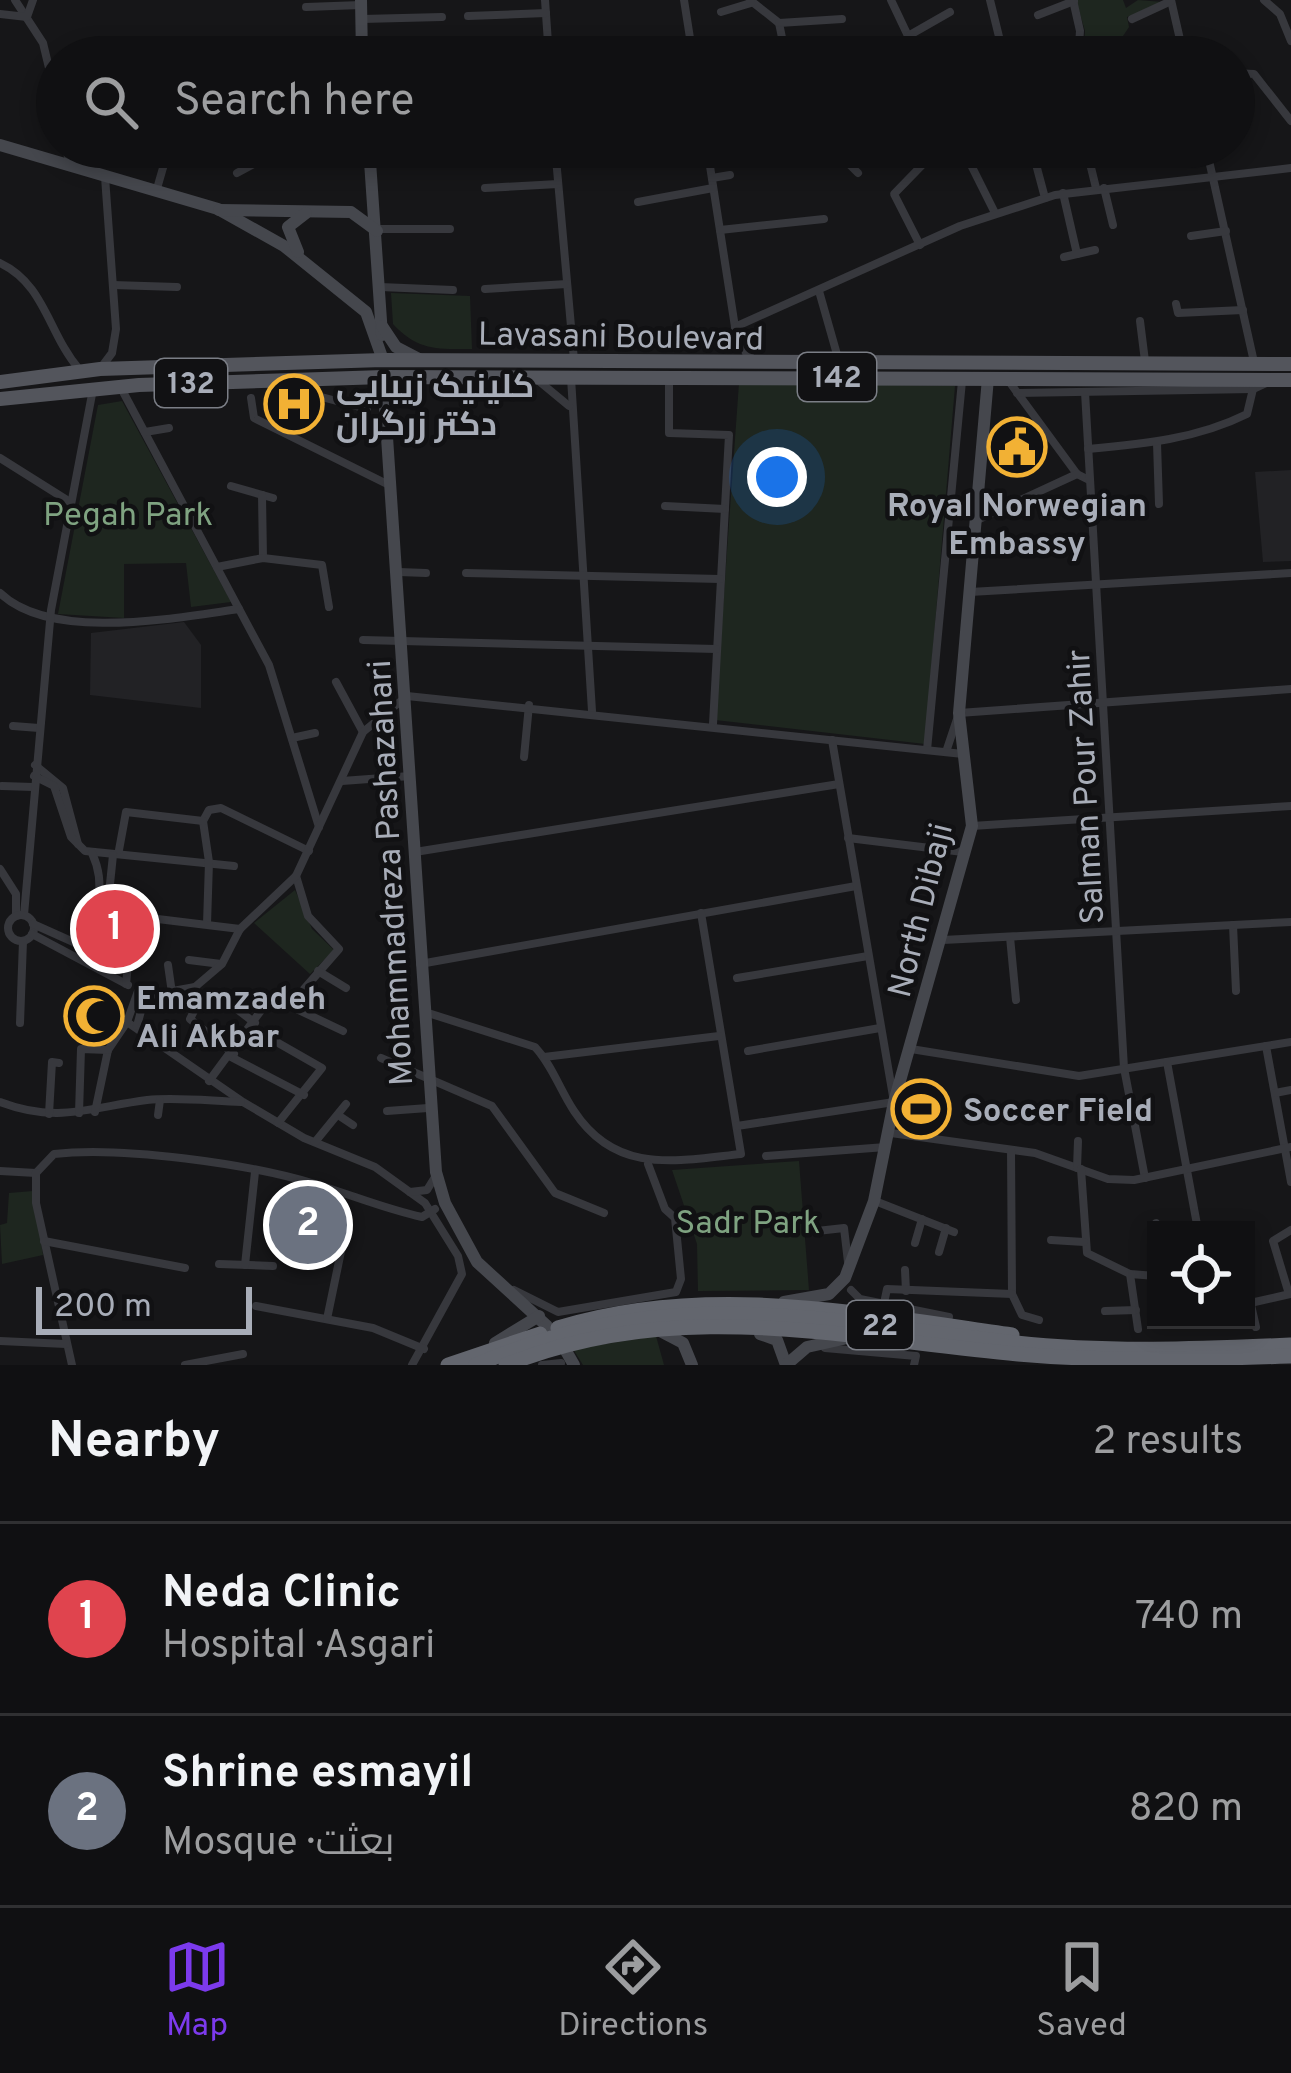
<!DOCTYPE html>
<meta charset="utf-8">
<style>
:root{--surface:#101012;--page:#19191b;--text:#f1f3f6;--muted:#9c9d9f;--line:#303032;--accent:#7c3aed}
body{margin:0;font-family:Overpass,Cairo,sans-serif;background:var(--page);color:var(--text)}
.controls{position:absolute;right:36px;bottom:36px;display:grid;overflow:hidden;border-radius:0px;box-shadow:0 6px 18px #0003}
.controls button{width:108px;height:108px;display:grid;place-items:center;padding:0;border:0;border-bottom:3px solid var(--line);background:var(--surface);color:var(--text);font:60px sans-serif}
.scale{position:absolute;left:36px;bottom:30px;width:216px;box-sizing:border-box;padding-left:12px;border:6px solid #a8adb8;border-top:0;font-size:33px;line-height:42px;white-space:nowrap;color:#a8adb8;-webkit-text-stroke:9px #111113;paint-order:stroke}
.you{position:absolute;left:777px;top:477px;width:42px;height:42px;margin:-30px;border:9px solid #fff;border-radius:50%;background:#1a73e8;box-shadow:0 0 0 18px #1a73e833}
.badge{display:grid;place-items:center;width:78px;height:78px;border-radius:50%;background:var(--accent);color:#fff;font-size:39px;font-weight:700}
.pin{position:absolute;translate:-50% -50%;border:6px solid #fff;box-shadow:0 3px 12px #0006}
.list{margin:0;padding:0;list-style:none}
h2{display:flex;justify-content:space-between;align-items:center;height:156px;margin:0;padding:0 48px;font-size:51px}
h2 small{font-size:39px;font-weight:400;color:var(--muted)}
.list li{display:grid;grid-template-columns:78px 1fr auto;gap:36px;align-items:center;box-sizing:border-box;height:192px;padding:0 48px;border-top:3px solid var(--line)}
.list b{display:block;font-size:45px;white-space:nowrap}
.list p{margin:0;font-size:39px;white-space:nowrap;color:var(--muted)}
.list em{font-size:39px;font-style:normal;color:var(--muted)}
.icon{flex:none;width:66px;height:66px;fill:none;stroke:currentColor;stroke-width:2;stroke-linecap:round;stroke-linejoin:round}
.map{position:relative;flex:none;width:1291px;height:1365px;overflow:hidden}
.search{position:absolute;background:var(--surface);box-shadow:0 6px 18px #0003;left:36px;right:36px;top:36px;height:132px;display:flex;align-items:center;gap:30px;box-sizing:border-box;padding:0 42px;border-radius:66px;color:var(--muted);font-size:45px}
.sheet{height:540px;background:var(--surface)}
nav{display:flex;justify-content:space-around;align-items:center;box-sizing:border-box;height:168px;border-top:3px solid var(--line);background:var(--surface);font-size:33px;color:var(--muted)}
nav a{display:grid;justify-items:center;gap:6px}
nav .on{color:var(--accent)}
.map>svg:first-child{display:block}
.built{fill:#222225}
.green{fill:#1e261f}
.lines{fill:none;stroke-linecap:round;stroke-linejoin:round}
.street{stroke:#37383d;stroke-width:8}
.secondary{stroke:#45474d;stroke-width:12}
.primary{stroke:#53555c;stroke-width:14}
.highway{stroke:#63666e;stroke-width:15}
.highway-bridge{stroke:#63666e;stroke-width:15}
.labels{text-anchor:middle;stroke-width:9;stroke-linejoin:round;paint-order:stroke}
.shield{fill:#111113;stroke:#7b7e86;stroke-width:3}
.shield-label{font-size:30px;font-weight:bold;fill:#a8adb8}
.street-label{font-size:33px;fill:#a8adb8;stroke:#111113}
.poi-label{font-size:33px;font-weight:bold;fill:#a8adb8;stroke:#111113;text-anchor:start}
.park-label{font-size:33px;fill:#7fa381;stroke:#111113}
</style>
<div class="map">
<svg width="1291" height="1365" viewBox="0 0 1291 1365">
<rect width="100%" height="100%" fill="#161618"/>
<g class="built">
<polygon points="1291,470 1291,561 1263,562 1255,472"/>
<polygon points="184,622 201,645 201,708 90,695 91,633"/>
</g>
<g class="green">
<polygon points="1076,0 1123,0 1126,8 1138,0 1163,2 1127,17 1129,27 1119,42 1124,57 1083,57 1085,31"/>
<path d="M391,293L470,296L472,349C437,349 418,351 393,324Z"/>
<polygon points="739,383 955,386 925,744 715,720"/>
<polygon points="122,401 231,602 191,607 186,563 124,564 124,618 58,614 98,405"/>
<polygon points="295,890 312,929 334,950 310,974 254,923"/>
<polygon points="799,1161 809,1290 698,1291 697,1244 672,1170"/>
<polygon points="33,1191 43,1255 2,1264 0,1225 7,1223 9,1193"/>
<polygon points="656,1336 664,1365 583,1365 573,1349"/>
</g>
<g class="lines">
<g class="street">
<polyline points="15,0 43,43 57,101"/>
<polyline points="545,0 549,57"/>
<polyline points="684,0 693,57"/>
<polyline points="750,0 779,23 786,57"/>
<polyline points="891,0 918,57"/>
<polyline points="990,0 1004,57"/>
<polyline points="1073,0 1080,31 1078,57"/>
<polyline points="1171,0 1184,57"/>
<polyline points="1264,0 1280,14 1291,41"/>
<polyline points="306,7 361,5"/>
<polyline points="721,12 751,3"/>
<polyline points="0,14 27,17 33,0"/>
<polyline points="1038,15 1074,1"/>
<polyline points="468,16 546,13"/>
<polyline points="362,19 442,17"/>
<polyline points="1132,19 1171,1"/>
<polyline points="779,23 842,19"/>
<polyline points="908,36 950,12"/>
<polyline points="1234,73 1254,74 1291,121"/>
<polyline points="66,147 69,162"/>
<polyline points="555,147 574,360"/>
<polyline points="707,147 735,327 746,353 756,361"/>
<polyline points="832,147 858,173"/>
<polyline points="962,147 995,213"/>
<polyline points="1086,147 1096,188"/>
<polyline points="1206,147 1254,362"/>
<polyline points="1033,153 1045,198"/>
<polyline points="1088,154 1122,149"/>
<polyline points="237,173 285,147"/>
<polyline points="712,178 730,175"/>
<polyline points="485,188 558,184"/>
<polyline points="1104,188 1113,225"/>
<polyline points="156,192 169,147"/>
<polyline points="1063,193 1077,254"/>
<polyline points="638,202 713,188"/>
<polyline points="378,229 450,229"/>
<polyline points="720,230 824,219"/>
<polyline points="1191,236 1226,231"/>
<polyline points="920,245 894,194 929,158"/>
<polyline points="1064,257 1095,250"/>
<path d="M0,263C45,284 48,333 79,369"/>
<polyline points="113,285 177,287"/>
<polyline points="380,287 453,290"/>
<polyline points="485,289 567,284"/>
<polyline points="819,291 840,365"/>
<polyline points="1176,304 1178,313 1243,310"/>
<polyline points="1140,321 1145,361"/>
<polyline points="735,327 960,226 1055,195 1291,168"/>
<polyline points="100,369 112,353 116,329 105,177"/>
<polyline points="571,378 592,711"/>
<polyline points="669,379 669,433 729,435 713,724"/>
<polyline points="1008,380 1077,474 1089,480"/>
<polyline points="540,382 569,406"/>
<polyline points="276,385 367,409"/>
<polyline points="121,388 269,665 319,827"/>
<polyline points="1085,392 1124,1068 1145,1178"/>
<polyline points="1017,393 1253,389 1266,383"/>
<polyline points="251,398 254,418 391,486"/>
<polyline points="145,432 169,428"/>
<polyline points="1157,443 1159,504"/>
<path d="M1088,449C1143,444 1197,439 1247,414L1253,389"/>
<polyline points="0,458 70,502"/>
<polyline points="231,486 273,498"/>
<polyline points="262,495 263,558"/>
<polyline points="665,506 725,509"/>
<polyline points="977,520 1077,474"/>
<polyline points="217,567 263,558 322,565 329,607"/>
<polyline points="399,572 426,573"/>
<polyline points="466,573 720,579"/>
<polyline points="970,592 1291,573"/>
<path d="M0,593C51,642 175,618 239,609"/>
<polyline points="363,640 716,649"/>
<polyline points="336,682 363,732"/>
<polyline points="13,726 39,728"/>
<polyline points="292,738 315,733"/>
<polyline points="927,750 962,381"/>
<polyline points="946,752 959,713 1291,689"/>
<polyline points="524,757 529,705"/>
<polyline points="35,765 63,788 78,844"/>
<polyline points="34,776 54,786 71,837 85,851 234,866"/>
<polyline points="342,781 410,776"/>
<polyline points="2,786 33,787"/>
<polyline points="203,821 209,810 221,808 309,851"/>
<polyline points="203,821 209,862 207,924"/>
<polyline points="972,826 1291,806"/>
<polyline points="848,838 963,852"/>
<polyline points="119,850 126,812 203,821"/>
<polyline points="415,852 839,784"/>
<polyline points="0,869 16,894 16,916"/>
<polyline points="296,876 308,916 339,949 304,989 297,1005"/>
<polyline points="24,915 51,610 93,389"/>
<circle cx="21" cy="928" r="13"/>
<polyline points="33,924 80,945 111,974"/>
<polyline points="1233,925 1236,991"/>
<polyline points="32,934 128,985"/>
<polyline points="1010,937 1016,1000"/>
<polyline points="943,940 1291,922"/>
<path d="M80,945C96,912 108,888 92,853"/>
<polyline points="189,960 221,964"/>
<polyline points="102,961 113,855"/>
<polyline points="420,964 856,886"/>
<polyline points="168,965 172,993"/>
<polyline points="318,971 346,988"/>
<polyline points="737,978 868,956"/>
<polyline points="126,984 133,916 240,929"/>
<polyline points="195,987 199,1001 190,1019 234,1054"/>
<polyline points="198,995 225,1000 255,1023"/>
<polyline points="145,996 195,987 222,964 240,929 296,876 363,732 407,696 963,754"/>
<path d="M425,1012L535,1047C552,1065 560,1090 574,1111C616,1175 676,1161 741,1154L701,913"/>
<polyline points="127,1022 243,1102 304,1138 375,1167 425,1203 458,1256 462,1274 412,1365"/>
<polyline points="20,1023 23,941"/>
<polyline points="137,1026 145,996"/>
<polyline points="252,1028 322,1068 278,1123"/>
<polyline points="1266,1046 1291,1182"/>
<polyline points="911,1049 1079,1076 1291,1042"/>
<polyline points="748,1051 880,1028"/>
<polyline points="231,1057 304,1095"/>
<polyline points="544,1057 719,1036"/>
<polyline points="381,1058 492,1106 555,1193 604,1213"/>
<polyline points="1167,1062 1198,1230"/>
<polyline points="209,1081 271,997 343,1031"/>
<polyline points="1275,1093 1291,1090"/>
<path d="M0,1102C57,1124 92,1107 147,1100C177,1097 210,1101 241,1102"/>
<polyline points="387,1111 428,1108"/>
<polyline points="95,1112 108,1050 127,1022 138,991"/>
<polyline points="79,1113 81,1049 108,1050"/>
<polyline points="49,1114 52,1062 59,1063"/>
<polyline points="158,1115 160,1100"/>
<polyline points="338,1115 353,1125"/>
<polyline points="737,1126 894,1102 832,740"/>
<polyline points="891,1133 1035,1153 1108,1179 1134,1180 1291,1147"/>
<polyline points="315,1142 346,1104"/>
<polyline points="1011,1150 1012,1294"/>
<polyline points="766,1156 886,1147"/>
<polyline points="1077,1168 1078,1141"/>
<polyline points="1081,1169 1087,1253 1130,1274 1156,1276"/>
<polyline points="0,1171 36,1173"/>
<path d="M36,1173L54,1154C121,1146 250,1164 315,1184C352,1195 385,1209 422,1217L435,1209"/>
<polyline points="36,1173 36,1203 72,1365"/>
<polyline points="410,1192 427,1190 435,1177"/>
<polyline points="875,1201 954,1232"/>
<polyline points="1156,1223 1158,1230"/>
<polyline points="817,1231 844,1228 848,1262"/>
<polyline points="1051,1240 1084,1242"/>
<polyline points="44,1241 185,1268"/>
<polyline points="915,1243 922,1219"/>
<polyline points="939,1252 946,1228"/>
<polyline points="219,1264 273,1266"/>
<polyline points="245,1265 255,1172"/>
<polyline points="905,1270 906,1291"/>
<polyline points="1130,1274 1138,1329"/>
<polyline points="514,1290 558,1312 676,1292 681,1279 675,1218 665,1209 648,1164"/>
<polyline points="851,1290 860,1299 949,1317"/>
<polyline points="1012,1294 1022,1315 1039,1320"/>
<polyline points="1289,1294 1273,1241 1291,1230"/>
<polyline points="884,1303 887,1289 1012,1294"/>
<polyline points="1246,1304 1290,1294"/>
<polyline points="1251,1305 1256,1327"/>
<polyline points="256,1306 373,1328 424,1349"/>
<polyline points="1105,1311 1136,1310"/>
<polyline points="327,1319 344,1237"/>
<polyline points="0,1341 66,1344"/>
<polyline points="825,1348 916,1356 914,1365"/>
<polyline points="185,1365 243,1354"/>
<polyline points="542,1365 561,1363"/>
</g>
<g class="secondary">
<polyline points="361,0 362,57"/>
<polyline points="0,145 218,209 284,246 366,312 383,360"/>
<polyline points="369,147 382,335"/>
<polyline points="219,210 351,212 377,231"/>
<polyline points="298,252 288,227 306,213"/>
<polyline points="382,326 396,347 419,359"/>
<polyline points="383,377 436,1172 445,1203 477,1262 547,1326"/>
<polyline points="784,1302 829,1294 845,1278 874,1201 894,1102 972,826 959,713 988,378"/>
<polyline points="662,1332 683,1343 692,1365"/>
<polyline points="760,1334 777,1340 786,1365"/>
<polyline points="495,1343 539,1316"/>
<polyline points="566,1351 574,1365"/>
<polyline points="786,1365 807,1347 843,1339"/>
</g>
<g class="primary">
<polyline points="0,382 100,369 383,360 1291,364"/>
<polyline points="0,399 139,385 383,377 1291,380"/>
</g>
<g class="highway">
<path d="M558,1328C707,1282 863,1314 1012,1335"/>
<polyline points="448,1365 540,1334"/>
</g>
<g class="highway-bridge">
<path d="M476,1365C671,1282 815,1320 1016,1343C1108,1353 1199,1349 1291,1345"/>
<path d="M506,1365C677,1296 842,1338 1018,1354C1109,1362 1199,1359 1291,1356"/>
</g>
</g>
<defs>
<symbol id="hospital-ring" viewBox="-11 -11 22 22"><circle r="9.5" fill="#111113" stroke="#f2b134" stroke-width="1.5"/><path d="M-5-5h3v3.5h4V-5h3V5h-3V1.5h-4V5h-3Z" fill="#f2b134"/></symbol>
<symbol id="civic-ring" viewBox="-11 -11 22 22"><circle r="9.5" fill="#111113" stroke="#f2b134" stroke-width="1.5"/><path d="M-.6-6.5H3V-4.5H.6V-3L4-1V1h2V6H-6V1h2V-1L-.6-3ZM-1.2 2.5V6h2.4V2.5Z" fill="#f2b134"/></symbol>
<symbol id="mosque-ring" viewBox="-11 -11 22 22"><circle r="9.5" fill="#111113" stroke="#f2b134" stroke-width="1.5"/><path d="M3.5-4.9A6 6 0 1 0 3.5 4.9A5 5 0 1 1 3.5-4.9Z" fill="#f2b134"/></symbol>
<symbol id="stadium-ring" viewBox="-11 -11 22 22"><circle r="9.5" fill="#111113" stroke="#f2b134" stroke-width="1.5"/><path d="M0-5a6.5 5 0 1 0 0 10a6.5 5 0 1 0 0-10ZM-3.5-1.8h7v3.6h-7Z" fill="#f2b134"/></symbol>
</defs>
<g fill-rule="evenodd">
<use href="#hospital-ring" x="261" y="371" width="66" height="66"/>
<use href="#civic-ring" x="984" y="414" width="66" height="66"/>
<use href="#mosque-ring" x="61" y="983" width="66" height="66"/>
<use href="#stadium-ring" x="888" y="1076" width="66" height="66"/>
</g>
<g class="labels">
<g class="shield">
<rect x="798" y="353" width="78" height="48" rx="9"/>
<rect x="155" y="359" width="72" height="48" rx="9"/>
<rect x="847" y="1301" width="66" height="48" rx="9"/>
</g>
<g class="shield-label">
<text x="837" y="387">142</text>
<text x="191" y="393">132</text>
<text x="880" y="1335">22</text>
</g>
<g class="street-label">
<text transform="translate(621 335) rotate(1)" y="12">Lavasani Boulevard</text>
<text transform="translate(1084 787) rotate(-93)" y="12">Salman Pour Zahir</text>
<text transform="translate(389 873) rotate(-93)" y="12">Mohammadreza Pashazahari</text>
<text transform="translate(919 910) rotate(-76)" y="12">North Dibaji</text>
</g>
<g class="poi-label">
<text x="336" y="397">کلینیک زیبایی<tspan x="336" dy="38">دکتر زرگران</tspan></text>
<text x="1017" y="516" text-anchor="middle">Royal Norwegian<tspan x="1017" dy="38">Embassy</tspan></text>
<text x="136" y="1009">Emamzadeh<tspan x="136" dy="38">Ali Akbar</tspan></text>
<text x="963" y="1121">Soccer Field</text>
</g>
<g class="park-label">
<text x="128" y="525">Pegah Park</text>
<text x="748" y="1233">Sadr Park</text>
</g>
</g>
</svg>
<div class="controls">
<button><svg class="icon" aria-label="locate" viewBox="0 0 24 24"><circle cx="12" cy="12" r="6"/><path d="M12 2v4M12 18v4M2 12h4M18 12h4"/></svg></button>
</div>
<div class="scale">200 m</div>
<div class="you"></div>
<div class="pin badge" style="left:115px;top:929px;background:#e0444e">1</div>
<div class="pin badge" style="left:308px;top:1225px;background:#6b7280">2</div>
<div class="search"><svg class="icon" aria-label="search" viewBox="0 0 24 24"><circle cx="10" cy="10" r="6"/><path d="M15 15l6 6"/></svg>Search here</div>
</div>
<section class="sheet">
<h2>Nearby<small>2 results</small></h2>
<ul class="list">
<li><span class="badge" style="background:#e0444e">1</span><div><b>Neda Clinic</b><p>Hospital · Asgari</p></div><em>740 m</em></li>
<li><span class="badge" style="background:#6b7280">2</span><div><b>Shrine esmayil</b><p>Mosque · بعثت</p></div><em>820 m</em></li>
</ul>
</section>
<nav>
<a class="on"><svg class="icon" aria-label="map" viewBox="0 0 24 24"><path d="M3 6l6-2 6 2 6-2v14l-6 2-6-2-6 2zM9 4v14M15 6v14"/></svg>Map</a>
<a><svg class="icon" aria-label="directions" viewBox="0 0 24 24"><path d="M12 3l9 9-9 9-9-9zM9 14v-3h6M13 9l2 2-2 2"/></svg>Directions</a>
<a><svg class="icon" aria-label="saved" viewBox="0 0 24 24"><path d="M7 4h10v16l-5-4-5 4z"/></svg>Saved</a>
</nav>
